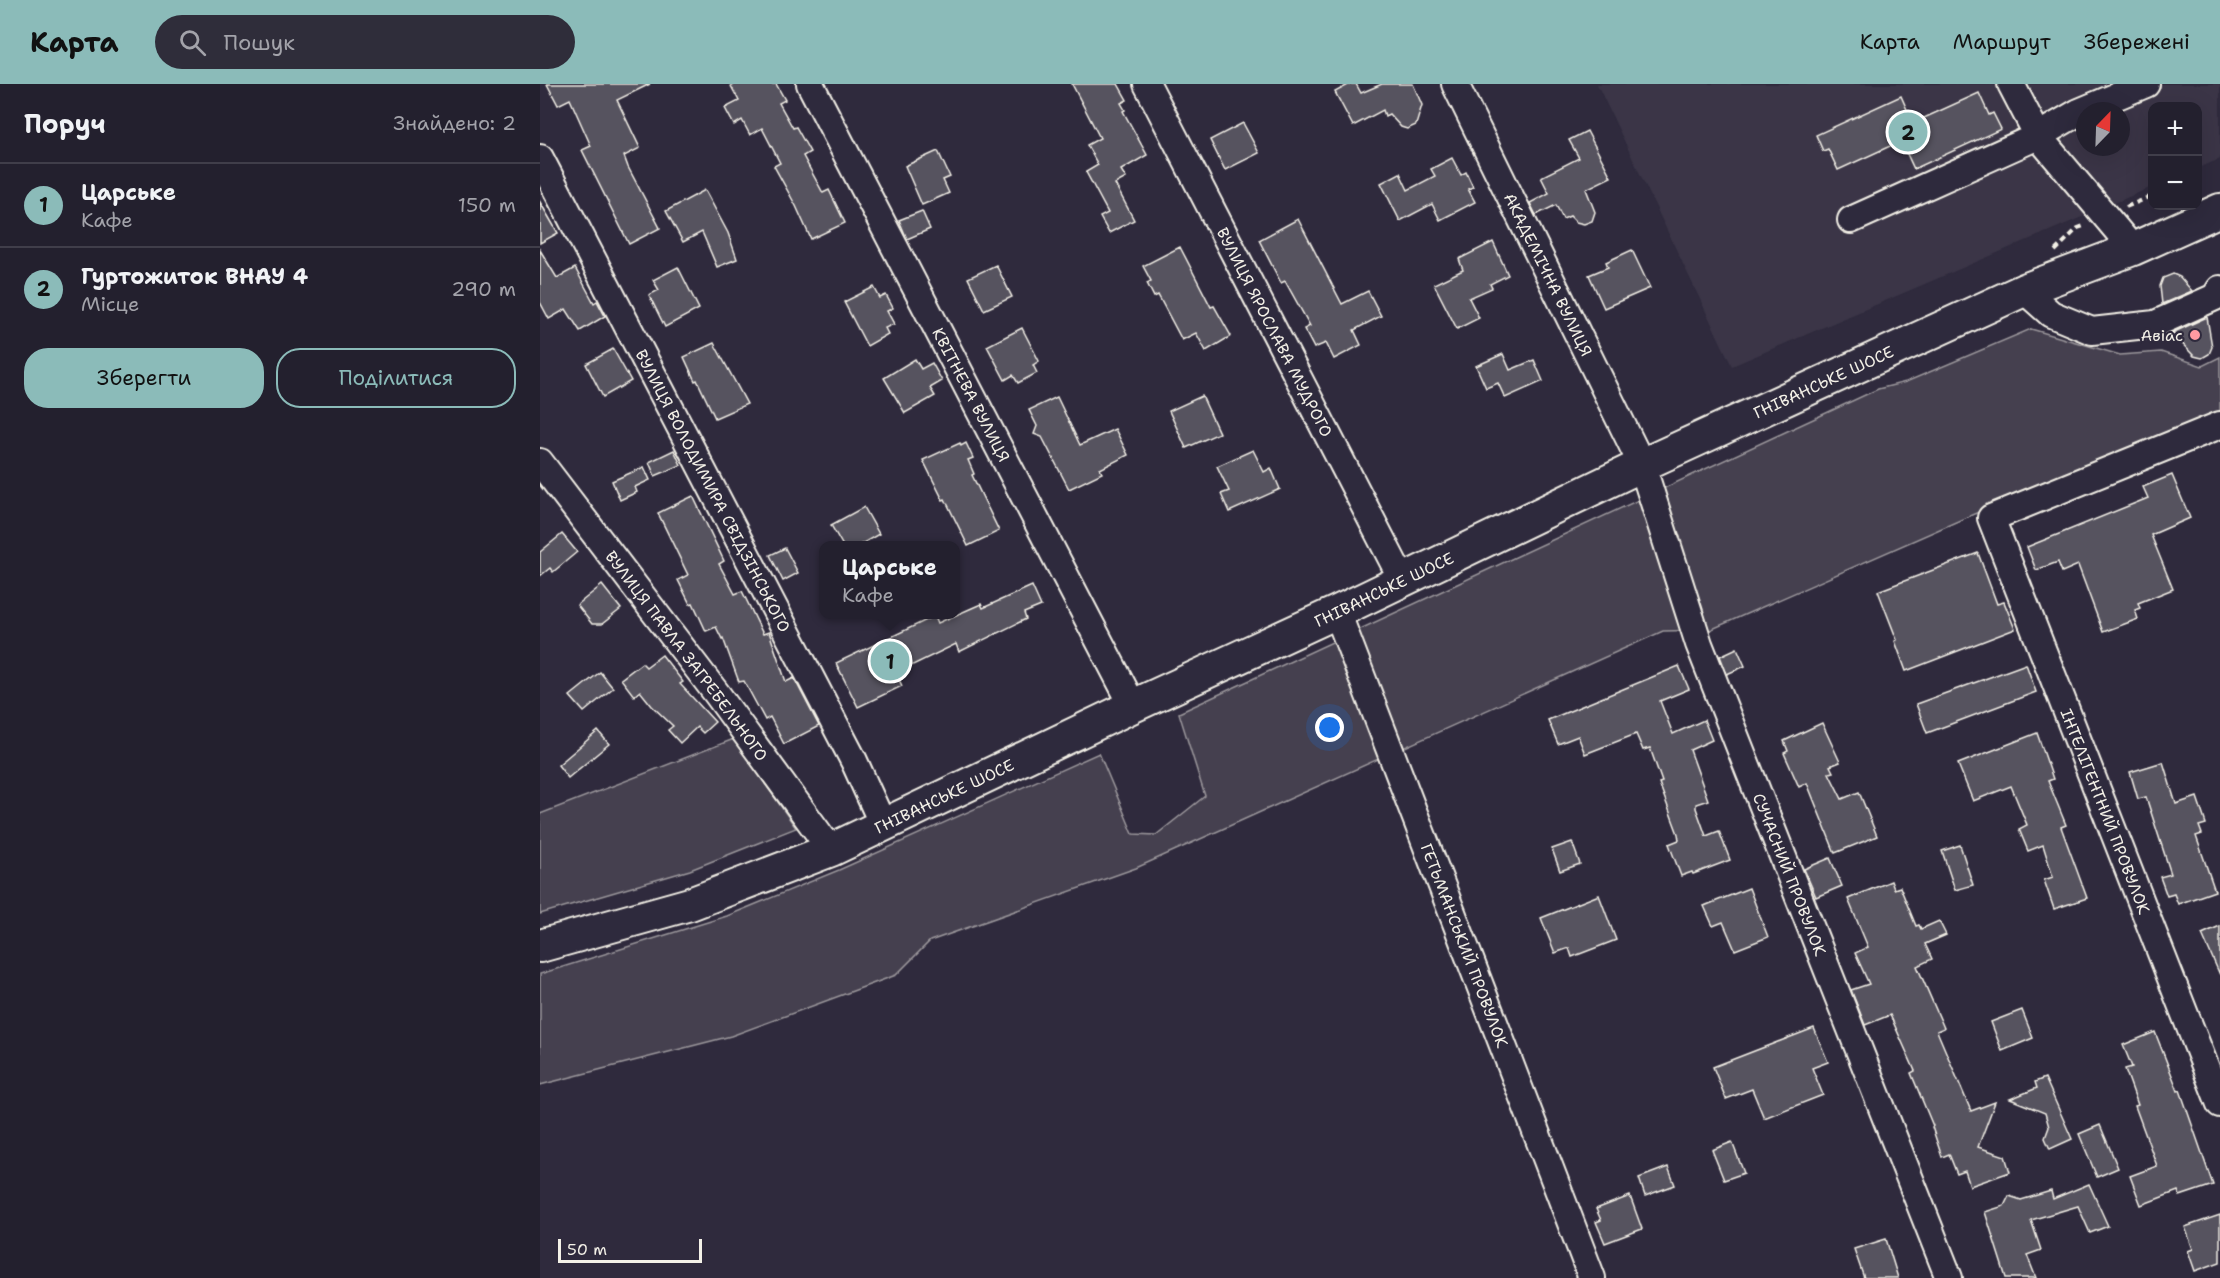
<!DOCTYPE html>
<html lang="uk">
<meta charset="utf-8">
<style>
:root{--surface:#23202e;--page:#2f2d3a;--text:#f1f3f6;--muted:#a3a3aa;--line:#403e4a;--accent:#8bbbb9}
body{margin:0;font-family:"Shantell Sans",sans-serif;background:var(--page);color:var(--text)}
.controls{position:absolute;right:18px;top:18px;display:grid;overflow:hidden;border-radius:12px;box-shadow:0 6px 24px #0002}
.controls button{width:54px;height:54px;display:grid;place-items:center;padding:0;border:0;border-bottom:2px solid var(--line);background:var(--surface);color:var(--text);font:30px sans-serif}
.compass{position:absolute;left:1536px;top:18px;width:54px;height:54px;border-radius:50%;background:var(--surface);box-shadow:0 6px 24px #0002;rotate:23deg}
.scale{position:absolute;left:18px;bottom:15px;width:144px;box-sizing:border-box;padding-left:6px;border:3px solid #f4f1e8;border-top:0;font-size:16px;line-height:21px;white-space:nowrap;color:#f4f1e8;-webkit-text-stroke:4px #2f2a3d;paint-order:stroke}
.you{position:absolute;left:790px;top:644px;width:21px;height:21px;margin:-15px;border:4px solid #fff;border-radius:50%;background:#1a73e8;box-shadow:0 0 0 9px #1a73e833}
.badge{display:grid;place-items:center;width:39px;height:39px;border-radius:50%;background:var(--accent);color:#111;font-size:20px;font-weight:700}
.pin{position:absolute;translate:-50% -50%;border:3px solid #fff;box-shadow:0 2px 6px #0006}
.popup{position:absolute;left:279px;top:457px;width:141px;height:78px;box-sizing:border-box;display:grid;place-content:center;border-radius:12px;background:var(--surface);filter:drop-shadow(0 2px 4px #0005);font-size:20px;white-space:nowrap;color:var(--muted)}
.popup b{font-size:22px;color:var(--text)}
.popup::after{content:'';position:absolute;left:50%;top:100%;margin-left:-12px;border:12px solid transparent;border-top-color:var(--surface)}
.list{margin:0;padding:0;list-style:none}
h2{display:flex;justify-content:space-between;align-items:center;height:78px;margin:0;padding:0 24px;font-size:26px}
h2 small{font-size:20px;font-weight:400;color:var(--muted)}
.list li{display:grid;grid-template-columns:39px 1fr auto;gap:18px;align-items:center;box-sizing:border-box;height:84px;padding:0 24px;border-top:2px solid var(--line)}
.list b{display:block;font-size:22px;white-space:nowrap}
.list p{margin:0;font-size:20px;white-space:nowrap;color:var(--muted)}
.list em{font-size:20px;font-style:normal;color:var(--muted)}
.actions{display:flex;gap:12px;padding:18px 24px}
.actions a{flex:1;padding:14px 0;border:2px solid var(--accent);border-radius:24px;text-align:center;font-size:21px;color:var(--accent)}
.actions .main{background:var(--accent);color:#111}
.icon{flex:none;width:33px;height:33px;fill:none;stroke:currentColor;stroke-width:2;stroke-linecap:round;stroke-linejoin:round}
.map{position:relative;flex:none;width:1680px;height:1194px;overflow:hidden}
header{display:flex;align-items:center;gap:36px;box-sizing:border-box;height:84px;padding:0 30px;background:var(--accent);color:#111}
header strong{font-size:28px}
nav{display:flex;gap:33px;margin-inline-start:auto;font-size:21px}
.search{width:420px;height:54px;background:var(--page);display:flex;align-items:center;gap:15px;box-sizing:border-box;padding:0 21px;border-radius:33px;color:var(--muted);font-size:22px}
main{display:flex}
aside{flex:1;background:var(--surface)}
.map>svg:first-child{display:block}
.built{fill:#3b3647;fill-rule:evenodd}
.green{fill:#454050;stroke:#9c989c;stroke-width:1.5}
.building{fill:#56525f;stroke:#f4f1e8;stroke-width:1.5}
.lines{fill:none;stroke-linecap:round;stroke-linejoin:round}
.minor-casing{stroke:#f4f1e8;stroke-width:30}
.major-casing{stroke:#f4f1e8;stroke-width:36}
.path{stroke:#f4f1e8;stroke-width:4;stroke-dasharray:6 4.5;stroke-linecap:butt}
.minor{stroke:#2f2a3d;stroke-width:26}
.major{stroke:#2f2a3d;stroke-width:32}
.poi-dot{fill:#ff9aa2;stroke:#2f2a3d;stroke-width:2}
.labels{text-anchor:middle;stroke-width:4.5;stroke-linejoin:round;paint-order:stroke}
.street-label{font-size:16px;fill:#f4f1e8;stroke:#2f2a3d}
.poi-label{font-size:16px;fill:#f4f1e8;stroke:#2f2a3d;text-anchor:end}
</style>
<header>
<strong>Карта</strong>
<div class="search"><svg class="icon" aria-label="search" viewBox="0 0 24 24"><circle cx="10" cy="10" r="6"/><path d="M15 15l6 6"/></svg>Пошук</div>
<nav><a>Карта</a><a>Маршрут</a><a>Збережені</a></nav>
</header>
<main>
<aside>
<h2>Поруч<small>Знайдено: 2</small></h2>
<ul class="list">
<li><span class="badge">1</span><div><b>Царське</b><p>Кафе</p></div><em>150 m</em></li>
<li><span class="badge">2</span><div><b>Гуртожиток ВНАУ 4</b><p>Місце</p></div><em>290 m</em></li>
</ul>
<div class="actions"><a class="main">Зберегти</a><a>Поділитися</a></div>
</aside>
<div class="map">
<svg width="1680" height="1194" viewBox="0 0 1680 1194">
<rect width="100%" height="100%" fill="#2f2a3d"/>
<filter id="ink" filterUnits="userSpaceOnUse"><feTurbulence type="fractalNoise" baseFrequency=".0167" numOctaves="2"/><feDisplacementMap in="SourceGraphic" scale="12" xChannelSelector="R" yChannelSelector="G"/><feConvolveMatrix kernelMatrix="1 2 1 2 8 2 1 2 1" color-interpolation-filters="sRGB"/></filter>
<g filter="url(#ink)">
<path class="built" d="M1057,0H1680V75L1658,84V22H1612V103L1192,282ZM1545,27H1581V63H1545Z"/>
<g class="green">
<polygon points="1491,245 1580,271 1621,268 1662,282 1680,273 1680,331 1434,430 1170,546 1123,547 596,784 390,857 356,891 191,952 0,1001 0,890 187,832 299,786 559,669 593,750 616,751 665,712 639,629 1338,305 1366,298"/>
<polygon points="194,655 256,744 150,786 0,830 0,730"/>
</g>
<g class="building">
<polygon points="7,0 110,0 77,16 100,64 84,72 88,83 120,144 89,160 42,66 51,62 30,15 18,21"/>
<polygon points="190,0 236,0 245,16 239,19 253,44 256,43 270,68 263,72 283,109 289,106 305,139 271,155 256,122 234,82 240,79 222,44 210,51 202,36 194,41 185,24 199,17"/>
<polygon points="532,0 578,0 587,16 581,19 585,26 583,27 607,71 581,86 586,94 575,100 594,136 569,149 560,133 568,129 546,88 558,81 547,61 560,54"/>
<polygon points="810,0 816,0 821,9 842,0 873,0 882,21 876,41 867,45 861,43 849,30 845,32 843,26 813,42 795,8"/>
<polygon points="1439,9 1449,31 1453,29 1461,45 1374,85 1361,57 1298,86 1288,65 1283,67 1276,51 1361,12 1373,39"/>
<polygon points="703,39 719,69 685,86 670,56"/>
<polygon points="1047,47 1071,93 1046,105 1055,128 1052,137 1044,140 1036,138 1030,132 1023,135 1016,121 996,131 990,119 1009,109 1001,93 1039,74 1029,56"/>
<polygon points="398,67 410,93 403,96 409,109 382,121 365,82"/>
<polygon points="912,74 921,91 926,88 933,103 928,105 935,118 900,136 892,120 860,137 841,99 860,89 868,106 895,92 891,85"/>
<polygon points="165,106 188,149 197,175 177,183 162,148 143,158 126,127"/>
<polygon points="0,118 18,149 0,159"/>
<polygon points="382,127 390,145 367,155 359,136"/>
<polygon points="758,135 802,220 828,207 841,232 814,246 821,261 794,275 786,259 774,264 764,245 770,242 745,197 741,199 719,156"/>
<polygon points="953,158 968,191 950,200 952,204 929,214 939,234 917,245 894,200 923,186 919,175"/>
<polygon points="640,163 671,223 674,222 691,252 666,267 656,249 642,256 618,211 614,213 607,199 611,197 603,182"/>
<polygon points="0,166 17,194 35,184 54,219 57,217 65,232 40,247 26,225 9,235 0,218"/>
<polygon points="1092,166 1110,204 1064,224 1049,191 1068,183 1066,178"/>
<polygon points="456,181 472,213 444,226 428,194"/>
<polygon points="138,183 159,225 125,243 109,211 119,206 113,196"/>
<polygon points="1633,190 1640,193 1652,207 1622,220 1620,202 1623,194"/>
<polygon points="334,203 340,214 346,211 353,224 347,227 354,240 345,244 348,250 327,262 304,218"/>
<polygon points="1667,233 1672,263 1669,270 1662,274 1654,272 1632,249"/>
<polygon points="482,244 499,277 493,281 497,289 478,299 473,291 465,296 447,262"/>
<polygon points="174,259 207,320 175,334 157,296 155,297 144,273"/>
<polygon points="73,265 91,297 63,313 46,280"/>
<polygon points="963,270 970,286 994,276 1003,297 965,314 958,299 946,304 936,282"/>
<polygon points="375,275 381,285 392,279 402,297 390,304 395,312 365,329 344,294"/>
<polygon points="662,312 679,349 646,364 629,327"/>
<polygon points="517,313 540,361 575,345 588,371 560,385 562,389 529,405 502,353 494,350 497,342 489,326"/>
<polygon points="420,359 421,362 426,359 433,374 428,376 434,390 432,391 459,447 428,462 405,415 403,416 383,376"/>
<polygon points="134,366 141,381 115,392 109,378"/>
<polygon points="713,366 724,388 731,384 740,405 689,428 681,410 689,407 677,382"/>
<polygon points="104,383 110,396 95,403 97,408 80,416 72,397"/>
<polygon points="1632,391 1650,434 1611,451 1633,505 1598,519 1600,524 1595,526 1598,535 1563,548 1538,481 1522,488 1518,478 1496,486 1487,463 1608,414 1603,403"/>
<polygon points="153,412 184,477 179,480 195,510 202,507 223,550 229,548 246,598 254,594 279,642 244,660 230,633 225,636 204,597 199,598 183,554 182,555 176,543 166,547 153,519 150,520 138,496 148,491 118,429"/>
<polygon points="324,423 339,450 318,462 303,462 291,441"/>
<polygon points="22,450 37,468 13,488 10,484 0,492 0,468"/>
<polygon points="245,464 258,489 243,497 230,471"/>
<polygon points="1438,469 1457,520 1464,518 1475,545 1366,587 1355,557 1357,556 1338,507"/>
<polygon points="62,501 81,525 62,540 52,540 37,521"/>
<polygon points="492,502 501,522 484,529 486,535 419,568 416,560 356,589 362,602 318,623 296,579 395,532 398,539 441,520 443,524"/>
<polygon points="1197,564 1205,582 1187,590 1180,572"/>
<polygon points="122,571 143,598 140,600 175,638 163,649 157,643 140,659 128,646 133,642 112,622 100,607 94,612 81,595 102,579 106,583"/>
<polygon points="1486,580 1496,608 1387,649 1376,620"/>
<polygon points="1139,582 1149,605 1120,617 1133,650 1164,636 1172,656 1150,666 1168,716 1156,720 1156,724 1166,752 1179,747 1190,776 1153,790 1152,788 1141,792 1129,760 1139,756 1138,750 1119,699 1122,698 1110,664 1103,666 1096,650 1045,670 1038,652 1018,660 1008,636"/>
<polygon points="60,588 73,604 44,628 30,612"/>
<polygon points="1282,639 1300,678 1290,682 1293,688 1289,689 1302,715 1319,708 1337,752 1295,769 1267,699 1259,703 1244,669 1248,667 1244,657"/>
<polygon points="58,647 69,660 28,694 18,681"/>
<polygon points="1497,649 1513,695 1508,697 1526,741 1521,743 1547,814 1514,825 1504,796 1513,793 1503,761 1488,767 1479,745 1487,741 1471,702 1433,717 1418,680"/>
<polygon points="1623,678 1636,720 1657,713 1666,740 1659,742 1662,750 1656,752 1675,807 1638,820 1634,810 1627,812 1620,793 1631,790 1606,713 1598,715 1590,688"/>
<polygon points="1032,758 1040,780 1020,787 1012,765"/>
<polygon points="1420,761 1433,801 1415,806 1402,767"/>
<polygon points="1290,774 1302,802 1276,813 1264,785"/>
<polygon points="1351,797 1354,805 1360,803 1376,842 1379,841 1381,845 1399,837 1406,851 1385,860 1392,875 1377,882 1404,944 1397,947 1431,1027 1455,1018 1438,1063 1465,1072 1470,1088 1430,1102 1425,1087 1417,1090 1409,1070 1402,1073 1392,1043 1393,1042 1371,989 1375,987 1350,931 1325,941 1311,906 1329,900 1315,869 1328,863 1308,815"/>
<polygon points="1209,804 1228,853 1195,866 1183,838 1173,842 1164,822"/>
<polygon points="1059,811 1076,856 1032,873 1029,864 1015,869 1001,834"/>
<polygon points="1680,842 1680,891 1662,850"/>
<polygon points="1482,926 1493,954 1462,967 1451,938"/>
<polygon points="1274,944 1288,978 1272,984 1283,1011 1224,1034 1212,1005 1186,1015 1173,983"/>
<polygon points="1615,948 1638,1007 1640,1006 1673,1101 1640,1112 1638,1107 1601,1121 1590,1092 1617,1082 1595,1022 1598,1021 1585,985 1592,983 1583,961"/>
<polygon points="1505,994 1532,1055 1510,1065 1505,1054 1509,1043 1505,1029 1470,1015 1497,1004 1495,998"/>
<polygon points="1560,1041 1578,1084 1557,1093 1539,1050"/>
<polygon points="1192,1058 1204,1089 1184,1096 1172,1066"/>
<polygon points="1128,1083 1135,1101 1105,1112 1099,1094"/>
<polygon points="1549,1100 1568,1142 1550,1149 1538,1122 1491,1136 1501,1166 1487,1171 1496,1194 1466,1194 1445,1128 1464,1122 1469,1112 1481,1116 1511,1107 1513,1115"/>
<polygon points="1090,1112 1102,1145 1065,1159 1056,1138 1061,1136 1056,1125"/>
<polygon points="1680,1131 1680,1178 1655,1187 1648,1167 1653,1165 1645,1143"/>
<polygon points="1346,1155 1358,1194 1324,1194 1314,1165"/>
</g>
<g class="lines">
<defs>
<g id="minor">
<path id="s1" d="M270,0L593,622"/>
<path id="s2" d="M607,0L862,495"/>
<path id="s3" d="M915,0L1102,381L1159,560L1409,1194"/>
<polyline points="1471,0 1498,52 1593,165"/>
<path id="s4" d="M0,74L314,677L343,741"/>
<polyline points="1311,136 1498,52 1539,28 1606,0"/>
<polyline points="1484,206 1511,230 1552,247 1615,240 1675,213 1680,205"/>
<path id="s5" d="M1680,341L1451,434L1680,1020"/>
<path id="s6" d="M0,378L177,610L291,766"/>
<path id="s7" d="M797,528L1052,1194"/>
</g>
<g id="major">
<path id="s8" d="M0,862L150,820L291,766L593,622L797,528L1102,381L1484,206L1593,165L1680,126"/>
</g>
</defs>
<use href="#minor" class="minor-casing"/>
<use href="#major" class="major-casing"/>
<g class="path">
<polyline points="1586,123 1612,112"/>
<polyline points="1515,167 1538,144 1546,141"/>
</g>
<use href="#minor" class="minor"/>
<use href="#major" class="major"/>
</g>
</g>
<circle class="poi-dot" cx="1655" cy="251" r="6"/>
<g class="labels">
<g class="street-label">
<text dy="6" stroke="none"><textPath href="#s3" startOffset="212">АКАДЕМІЧНА ВУЛИЦЯ</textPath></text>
<text dy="6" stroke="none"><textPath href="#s2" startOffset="279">ВУЛИЦЯ ЯРОСЛАВА МУДРОГО</textPath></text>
<text dy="6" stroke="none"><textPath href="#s8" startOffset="1404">ГНІВАНСЬКЕ ШОСЕ</textPath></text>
<text dy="6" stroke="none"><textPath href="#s1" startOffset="350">КВІТНЕВА ВУЛИЦЯ</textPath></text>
<text dy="6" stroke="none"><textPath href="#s4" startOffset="375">ВУЛИЦЯ ВОЛОДИМИРА СВІДЗІНСЬКОГО</textPath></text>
<text dy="6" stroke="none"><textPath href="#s8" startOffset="918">ГНІВАНСЬКЕ ШОСЕ</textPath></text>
<text dy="6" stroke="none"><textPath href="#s6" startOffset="243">ВУЛИЦЯ ПАВЛА ЗАГРЕБЕЛЬНОГО</textPath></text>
<text dy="6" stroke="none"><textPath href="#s8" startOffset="432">ГНІВАНСЬКЕ ШОСЕ</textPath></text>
<text dy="6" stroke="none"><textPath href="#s5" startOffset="562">ІНТЕЛІГЕНТНИЙ ПРОВУЛОК</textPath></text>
<text dy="6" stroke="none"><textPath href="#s3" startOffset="860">СУЧАСНИЙ ПРОВУЛОК</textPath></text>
<text dy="6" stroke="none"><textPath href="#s7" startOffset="357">ГЕТЬМАНСЬКИЙ ПРОВУЛОК</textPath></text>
</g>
<g class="poi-label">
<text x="1643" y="257">Авіас</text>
</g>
</g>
</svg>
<div class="controls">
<button>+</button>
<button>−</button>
</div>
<svg class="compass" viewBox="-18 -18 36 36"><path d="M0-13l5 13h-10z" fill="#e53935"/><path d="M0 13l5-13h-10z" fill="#a3a3aa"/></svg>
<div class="scale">50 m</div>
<div class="you"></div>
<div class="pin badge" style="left:350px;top:577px">1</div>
<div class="popup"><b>Царське</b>Кафе</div>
<div class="pin badge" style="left:1368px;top:48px">2</div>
</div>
</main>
